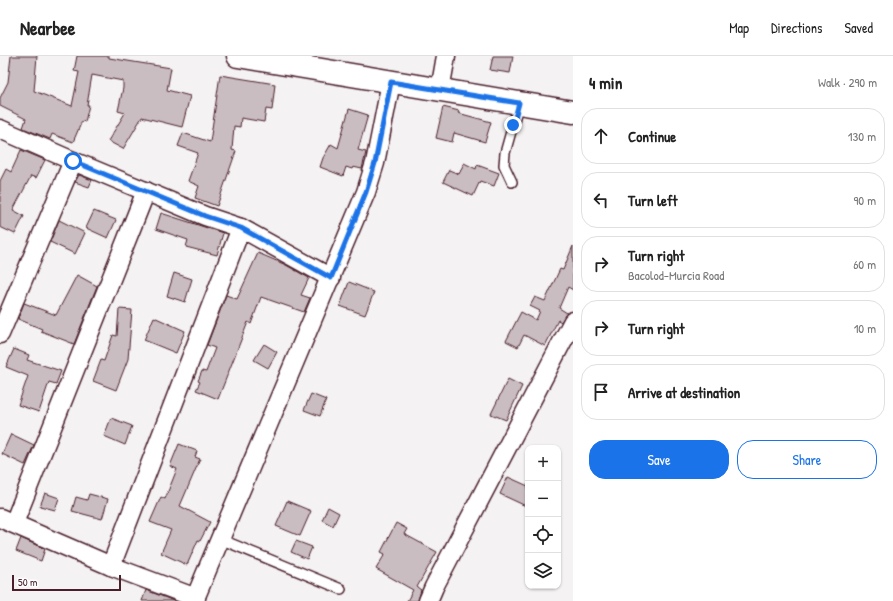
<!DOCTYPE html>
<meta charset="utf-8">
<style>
:root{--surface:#fff;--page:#f2f2f2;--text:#222;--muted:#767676;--line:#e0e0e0;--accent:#1a73e8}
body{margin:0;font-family:"Patrick Hand",sans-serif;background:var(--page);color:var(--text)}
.controls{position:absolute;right:12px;bottom:12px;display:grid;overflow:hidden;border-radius:8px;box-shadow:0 1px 3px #0004}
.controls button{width:36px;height:36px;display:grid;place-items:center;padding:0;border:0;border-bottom:1px solid var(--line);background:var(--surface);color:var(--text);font:20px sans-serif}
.scale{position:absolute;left:12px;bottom:10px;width:109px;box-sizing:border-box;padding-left:4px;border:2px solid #4a1f2b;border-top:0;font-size:11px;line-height:14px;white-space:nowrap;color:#4a1f2b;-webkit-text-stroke:3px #fff;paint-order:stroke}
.stop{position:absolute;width:12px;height:12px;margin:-9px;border:3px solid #1a73e8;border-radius:50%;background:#fff}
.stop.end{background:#1a73e8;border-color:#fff;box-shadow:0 1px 4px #0008}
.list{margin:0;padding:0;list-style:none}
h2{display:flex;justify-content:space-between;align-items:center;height:52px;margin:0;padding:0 16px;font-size:17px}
h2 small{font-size:13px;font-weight:400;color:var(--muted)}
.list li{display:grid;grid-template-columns:26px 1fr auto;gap:12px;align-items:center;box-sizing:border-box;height:56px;margin:0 8px 8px;padding:0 8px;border:1px solid var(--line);border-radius:16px}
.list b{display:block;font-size:15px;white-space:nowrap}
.list p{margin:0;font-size:13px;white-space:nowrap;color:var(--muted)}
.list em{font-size:13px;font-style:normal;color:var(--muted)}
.actions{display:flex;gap:8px;padding:12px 16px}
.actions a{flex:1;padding:9px 0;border:1px solid var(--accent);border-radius:16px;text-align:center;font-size:14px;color:var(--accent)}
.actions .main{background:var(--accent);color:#fff}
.icon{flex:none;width:22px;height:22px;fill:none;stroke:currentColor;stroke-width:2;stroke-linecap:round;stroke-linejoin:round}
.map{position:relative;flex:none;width:573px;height:545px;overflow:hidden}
header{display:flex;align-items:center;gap:24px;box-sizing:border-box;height:56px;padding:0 20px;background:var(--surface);border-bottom:1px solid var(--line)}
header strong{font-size:19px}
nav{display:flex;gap:22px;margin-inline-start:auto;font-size:14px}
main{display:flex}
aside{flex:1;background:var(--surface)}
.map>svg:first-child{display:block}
.building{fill:#cabdc1;stroke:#4a1f2b}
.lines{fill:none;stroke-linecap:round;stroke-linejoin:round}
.lane-casing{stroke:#4a1f2b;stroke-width:12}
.street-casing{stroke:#4a1f2b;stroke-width:21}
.primary-casing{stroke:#4a1f2b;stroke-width:25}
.lane{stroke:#fff;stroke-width:9}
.street{stroke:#fff;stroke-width:18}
.primary{stroke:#fff;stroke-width:22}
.route{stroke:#1a73e8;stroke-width:5}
</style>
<header>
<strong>Nearbee</strong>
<nav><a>Map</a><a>Directions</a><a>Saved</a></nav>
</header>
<main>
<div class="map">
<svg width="573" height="545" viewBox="0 0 573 545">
<rect width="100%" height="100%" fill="#f4f2f2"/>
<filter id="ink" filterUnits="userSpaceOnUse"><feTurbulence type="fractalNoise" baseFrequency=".025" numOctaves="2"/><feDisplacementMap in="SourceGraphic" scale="8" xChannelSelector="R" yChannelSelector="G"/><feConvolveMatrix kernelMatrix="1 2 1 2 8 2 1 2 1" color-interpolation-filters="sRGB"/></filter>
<g filter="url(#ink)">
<g class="building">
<polygon points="11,0 37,0 34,35 72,50 79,16 74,15 77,0 109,0 109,2 171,12 167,34 190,40 182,71 142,61 123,93 108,85 125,57 118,55 123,32 123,25 92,19 87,49 89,49 85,66 82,65 73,86 52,78 50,83 23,72 26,63 0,50 0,42 8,26"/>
<polygon points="493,0 513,0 510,17 490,14"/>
<polygon points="220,19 275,28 272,54 266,53 264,66 241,62 240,71 234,70 232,94 236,95 217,150 195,142 199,130 188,125 198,97 178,90 183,77 210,86"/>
<polygon points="443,51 459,55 458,57 491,66 485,86 454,77 452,86 436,82"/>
<polygon points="349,53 368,59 358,94 366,96 362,113 353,111 352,113 346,111 343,120 320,111 323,102 331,88 338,92"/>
<polygon points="21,94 45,104 36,122 31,120 13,154 24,160 15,178 0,171 0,125 6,113 11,116"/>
<polygon points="464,107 476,113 477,109 499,117 494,130 480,125 473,140 443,126 449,114 459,118"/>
<polygon points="79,119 92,124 89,131 75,126"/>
<polygon points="94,155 116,164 108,182 86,172"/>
<polygon points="161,157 223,177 217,199 186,191 188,184 156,173"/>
<polygon points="59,164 85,177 75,198 50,186"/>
<polygon points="573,190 573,234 568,231 559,252 567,257 561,266 558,264 545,290 524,279 518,291 506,285 521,256 536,264 540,255 530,250 535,241 545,245 560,213 563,214"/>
<polygon points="258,197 286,209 309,222 301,239 310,242 304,256 261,241 251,268 248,266 218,343 196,334 200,326 198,325 202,315 206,316 215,292 207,289 226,239 237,243"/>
<polygon points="174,217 192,223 185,246 167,240"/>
<polygon points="77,219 97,230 74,288 41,275 42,273 18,263 24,247 56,259"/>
<polygon points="349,226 374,236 365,259 340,250"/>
<polygon points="119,253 132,254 128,303 116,334 93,325 101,304 104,305 113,279 117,280"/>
<polygon points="154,261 185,275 176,297 144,284"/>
<polygon points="264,288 277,296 268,312 254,304"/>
<polygon points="14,293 29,299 27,304 61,315 56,328 49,326 39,356 18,349 28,320 6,311"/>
<polygon points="508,323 522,330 506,364 491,358"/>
<polygon points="311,338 326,344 320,360 304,354"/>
<polygon points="111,362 132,370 125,389 104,380"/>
<polygon points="11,378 34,389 25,409 2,398"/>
<polygon points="179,388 197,395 195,401 200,403 180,450 210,466 200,485 198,484 187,509 161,497 171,474 150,466 161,441 165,443 177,413 170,410"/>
<polygon points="508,421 528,430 528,451 500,438"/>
<polygon points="45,437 59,442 55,454 40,450"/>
<polygon points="89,438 108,443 102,463 72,455 76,441 87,444"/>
<polygon points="287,445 311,455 300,480 276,470"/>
<polygon points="328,451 339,457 333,470 322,464"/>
<polygon points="396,467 407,473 404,478 437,496 417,531 421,534 418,545 407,545 413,534 376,513 385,498 381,496"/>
<polygon points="21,482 45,493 41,505 16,495"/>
<polygon points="296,485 312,491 307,503 291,496"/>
<polygon points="146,534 174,545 142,545"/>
</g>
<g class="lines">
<defs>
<g id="lane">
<polyline points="512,126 504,109 505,97 519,47"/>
<polyline points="220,483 341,533"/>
</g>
<g id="street">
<polyline points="440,34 446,0"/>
<polyline points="0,73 73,105 205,160 241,172 331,222"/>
<polyline points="0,278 73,105"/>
<polyline points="0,462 111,510 196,542"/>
<polyline points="14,467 146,135"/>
<polyline points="111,510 241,172"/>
<polyline points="194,545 366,136 375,107 391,26"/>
<polyline points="428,545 434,531 573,265"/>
</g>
<polyline id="primary" points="238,0 573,56"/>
</defs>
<use href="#lane" class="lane-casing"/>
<use href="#street" class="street-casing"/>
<use href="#primary" class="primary-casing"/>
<use href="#lane" class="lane"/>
<use href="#street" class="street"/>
<use href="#primary" class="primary"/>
</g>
</g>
<g class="lines" filter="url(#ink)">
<polyline class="route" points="73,105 205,160 241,172 331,222 366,136 375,107 391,26 519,47 513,69"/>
</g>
</svg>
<div class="controls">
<button>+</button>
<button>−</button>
<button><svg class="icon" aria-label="locate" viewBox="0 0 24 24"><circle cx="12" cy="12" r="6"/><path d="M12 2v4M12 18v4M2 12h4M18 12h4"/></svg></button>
<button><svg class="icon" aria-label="layers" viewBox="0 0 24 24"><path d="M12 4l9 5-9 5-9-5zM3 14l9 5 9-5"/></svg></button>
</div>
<div class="scale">50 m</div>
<div class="stop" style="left:73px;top:105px"></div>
<div class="stop end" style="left:513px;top:69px"></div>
</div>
<aside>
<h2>4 min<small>Walk · 290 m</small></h2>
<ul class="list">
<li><svg class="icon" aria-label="ahead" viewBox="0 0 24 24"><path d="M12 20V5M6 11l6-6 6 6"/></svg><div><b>Continue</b></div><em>130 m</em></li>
<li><svg class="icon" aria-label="left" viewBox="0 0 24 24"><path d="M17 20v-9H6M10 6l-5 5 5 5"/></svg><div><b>Turn left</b></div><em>90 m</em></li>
<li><svg class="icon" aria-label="right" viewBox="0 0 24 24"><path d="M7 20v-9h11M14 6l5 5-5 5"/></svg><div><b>Turn right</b><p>Bacolod-Murcia Road</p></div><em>60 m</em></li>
<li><svg class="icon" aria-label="right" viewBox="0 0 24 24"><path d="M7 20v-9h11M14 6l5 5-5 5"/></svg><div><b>Turn right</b></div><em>10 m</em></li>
<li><svg class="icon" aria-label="arrive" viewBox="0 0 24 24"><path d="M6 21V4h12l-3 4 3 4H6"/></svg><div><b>Arrive at destination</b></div></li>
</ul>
<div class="actions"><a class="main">Save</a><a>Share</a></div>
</aside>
</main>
